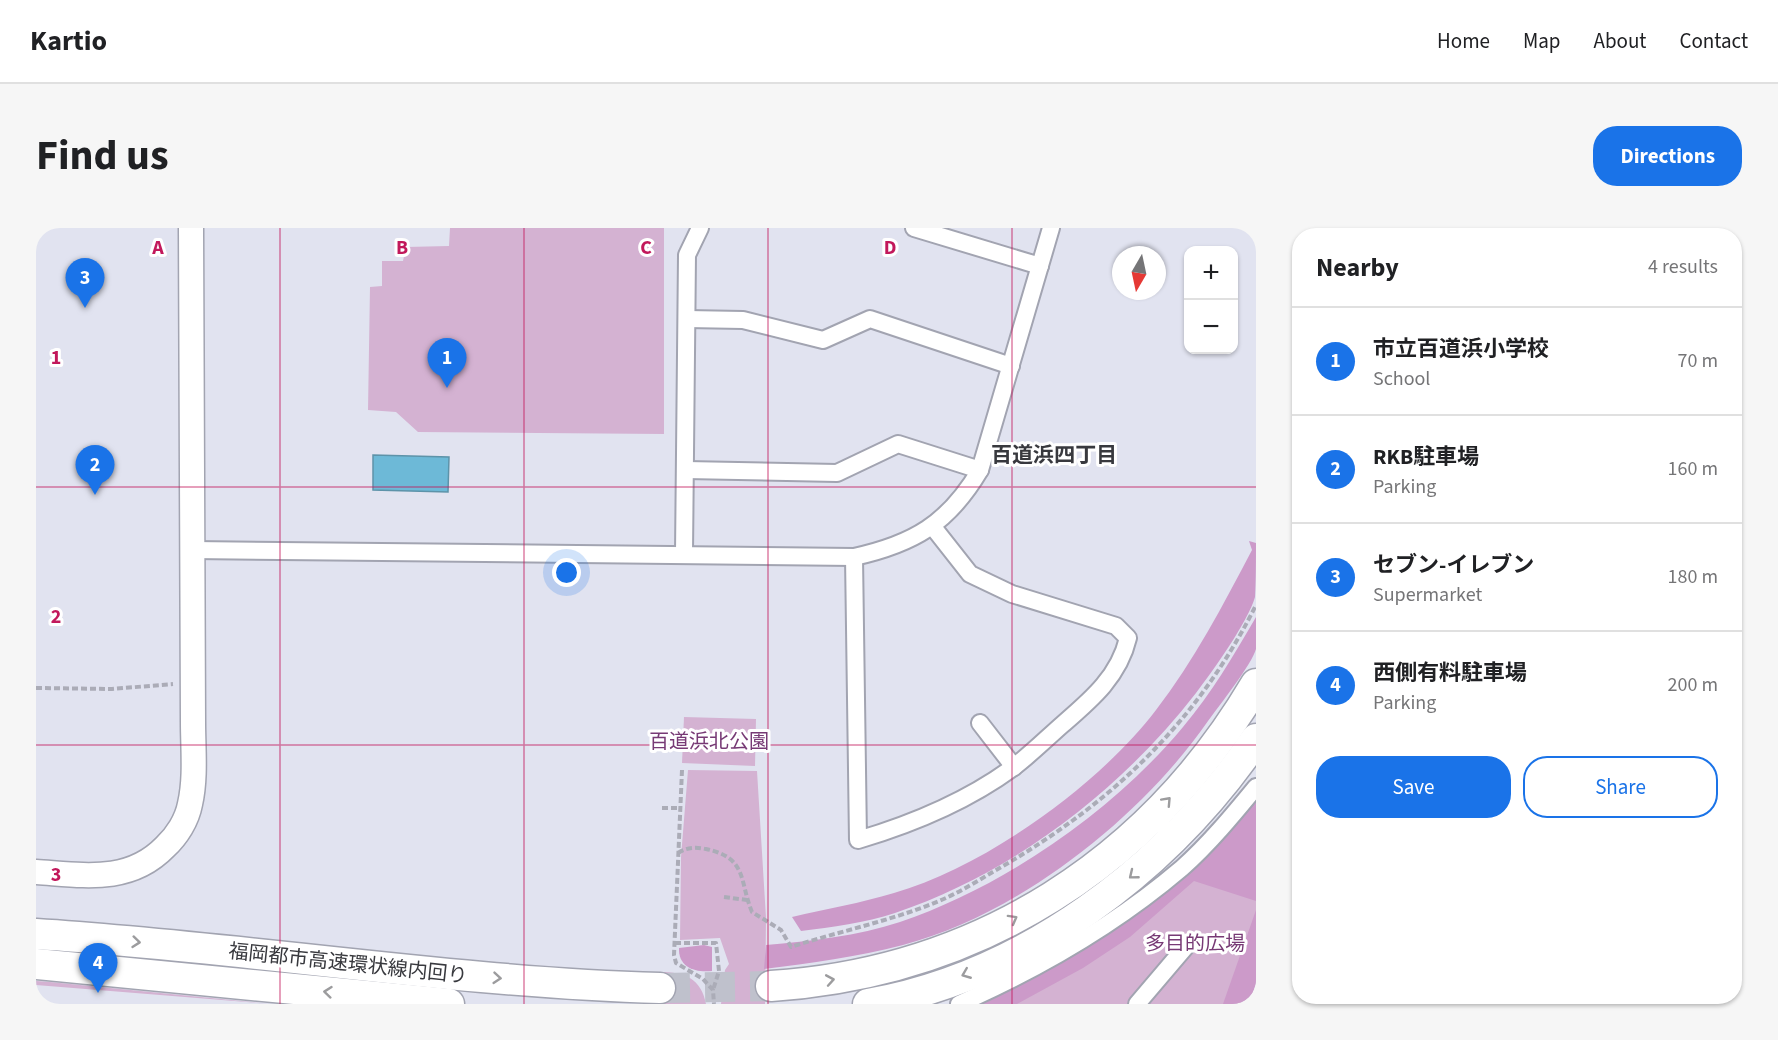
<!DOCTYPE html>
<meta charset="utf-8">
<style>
:root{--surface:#fff;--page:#f6f6f6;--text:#202124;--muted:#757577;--line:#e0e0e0;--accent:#1a73e8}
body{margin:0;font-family:"Source Sans 3","Noto Sans JP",sans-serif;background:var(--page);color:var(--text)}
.controls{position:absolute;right:18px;top:18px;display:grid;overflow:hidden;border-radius:12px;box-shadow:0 2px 4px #0004}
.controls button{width:54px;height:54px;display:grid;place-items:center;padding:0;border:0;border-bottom:2px solid var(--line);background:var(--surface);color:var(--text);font:30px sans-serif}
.compass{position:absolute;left:1076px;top:18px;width:54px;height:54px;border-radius:50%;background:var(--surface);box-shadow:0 2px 4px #0004;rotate:189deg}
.you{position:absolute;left:531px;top:345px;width:21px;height:21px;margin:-15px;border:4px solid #fff;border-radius:50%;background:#1a73e8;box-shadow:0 0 0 9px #1a73e833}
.badge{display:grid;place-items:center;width:39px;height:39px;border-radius:50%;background:var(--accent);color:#fff;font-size:20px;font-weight:700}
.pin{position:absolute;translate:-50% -50px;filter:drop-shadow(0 2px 3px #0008)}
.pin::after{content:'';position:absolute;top:32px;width:21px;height:18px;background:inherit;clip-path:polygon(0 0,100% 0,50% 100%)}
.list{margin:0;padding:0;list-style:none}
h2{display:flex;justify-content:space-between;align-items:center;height:78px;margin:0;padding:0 24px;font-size:26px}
h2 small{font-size:20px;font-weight:400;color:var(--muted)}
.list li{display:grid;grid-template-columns:39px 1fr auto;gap:18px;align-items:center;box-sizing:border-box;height:108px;padding:0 24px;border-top:2px solid var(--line)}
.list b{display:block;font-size:22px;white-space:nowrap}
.list p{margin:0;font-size:20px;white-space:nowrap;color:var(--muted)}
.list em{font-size:20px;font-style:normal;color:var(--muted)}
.actions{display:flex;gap:12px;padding:18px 24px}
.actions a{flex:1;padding:14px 0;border:2px solid var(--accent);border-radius:24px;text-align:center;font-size:21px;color:var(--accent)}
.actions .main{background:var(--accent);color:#fff}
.map{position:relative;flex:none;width:1220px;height:776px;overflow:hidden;border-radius:24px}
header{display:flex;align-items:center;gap:36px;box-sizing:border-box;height:84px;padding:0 30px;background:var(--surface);border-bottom:2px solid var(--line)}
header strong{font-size:28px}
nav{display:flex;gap:33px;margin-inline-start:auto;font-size:21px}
.intro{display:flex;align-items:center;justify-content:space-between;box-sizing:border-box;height:144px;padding:0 36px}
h1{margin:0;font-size:42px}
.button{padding:15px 27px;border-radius:24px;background:var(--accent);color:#fff;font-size:21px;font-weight:700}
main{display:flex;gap:36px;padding:0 36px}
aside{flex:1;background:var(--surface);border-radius:24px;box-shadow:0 2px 4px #0004}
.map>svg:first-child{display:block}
.green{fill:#d4b2d2}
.forest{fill:#cc9ac9}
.water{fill:#6db9d7;stroke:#5d93a9;stroke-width:1.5}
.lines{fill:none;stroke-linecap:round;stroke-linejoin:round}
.highway-tunnel{stroke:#bfc1cc;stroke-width:30;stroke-dasharray:30 15;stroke-linecap:butt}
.street-casing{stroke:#a2a4b1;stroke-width:20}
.secondary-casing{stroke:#a2a4b1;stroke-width:27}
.highway-casing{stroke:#a2a4b1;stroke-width:33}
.path{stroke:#abacb7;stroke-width:4;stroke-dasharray:6 3;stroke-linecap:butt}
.street{stroke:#fff;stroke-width:16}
.secondary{stroke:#fff;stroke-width:24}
.highway{stroke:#fff;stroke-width:30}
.oneway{stroke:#9c9c9e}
.grid{fill:none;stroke:#c2185b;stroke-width:1.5;stroke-opacity:0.55}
.labels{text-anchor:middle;stroke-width:6;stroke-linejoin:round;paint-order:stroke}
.park-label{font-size:20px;fill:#773a75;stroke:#fff}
.street-label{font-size:20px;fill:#38393e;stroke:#fff}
.neighbourhood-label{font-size:21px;font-weight:bold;fill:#38393e;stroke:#fff}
.grid-label{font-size:20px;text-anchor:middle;font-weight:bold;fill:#c2185b;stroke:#fff;stroke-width:6;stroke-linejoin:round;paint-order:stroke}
</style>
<header>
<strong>Kartio</strong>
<nav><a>Home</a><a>Map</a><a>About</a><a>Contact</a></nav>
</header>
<div class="intro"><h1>Find us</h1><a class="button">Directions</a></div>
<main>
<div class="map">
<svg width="1220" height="776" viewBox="0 0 1220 776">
<rect width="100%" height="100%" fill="#e1e3f0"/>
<g class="green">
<polygon points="414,0 628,0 628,206 382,204 360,184 332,182 334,59 346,58 346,33 367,33 370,19 413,18"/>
<polygon points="648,489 720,491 719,538 646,535"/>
<polygon points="652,542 721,543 730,690 729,776 685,776 689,742 693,736 684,710 644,712 645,629"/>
<polygon points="1156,639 1220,662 1220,755 1213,776 938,776 980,760 1037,727 1087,695"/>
<path d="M619,744C645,743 665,748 670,776H623L624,747Z"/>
<polygon points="0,753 14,754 234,776 0,757"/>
</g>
<g class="forest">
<path d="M1213,313L1220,315C1220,331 1220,354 1219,369C1212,394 1176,444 1160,465C1084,563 977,645 859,685C829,695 796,699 765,703L756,689C790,681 825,675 858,665C949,639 1063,557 1120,482C1158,433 1187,377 1216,322Z"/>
<path d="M1220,389C1220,399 1220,412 1220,421C1216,436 1183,478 1172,493C1105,590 982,687 867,717C821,729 775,735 728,741L730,717C774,713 822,708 864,694C968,659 1077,583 1147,499C1175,466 1198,427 1220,389Z"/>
<polygon points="1220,571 1220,673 1158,653 1094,709 1047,740 981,776 938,776 980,759 1037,727 1087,695"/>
<polygon points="1220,682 1220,755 1213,776 1187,776"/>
<path d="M668,717L676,719V743C659,745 642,739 643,720Z"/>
</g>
<polygon class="water" points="337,227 413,229 412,264 337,262"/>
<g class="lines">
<polyline class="highway-tunnel" points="624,760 735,758"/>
<defs>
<g id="street">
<polyline points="878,0 1004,38"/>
<polyline points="651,91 707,92 787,112 834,91 975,138"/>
<polyline points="650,242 801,245 862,216 944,242"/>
<path d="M157,322L818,329C877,316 912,296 944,242L1015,0"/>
<polyline points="648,325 651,27 664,0"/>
<path d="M818,329L822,612C876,596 932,573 979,538C996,525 1011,510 1027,496C1056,471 1083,448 1092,410L1080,398L976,366L934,346L897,299"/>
<polyline points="944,495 978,539"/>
<path d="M923,776C1003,741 1079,697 1146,640C1173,616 1197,587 1220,559"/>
<polyline points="1101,776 1152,716"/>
</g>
<path id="secondary" d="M0,644C47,647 93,656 129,619C141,608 151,592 154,576C160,550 157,521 157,494L155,0"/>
<g id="highway">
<path d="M0,706C208,719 415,754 624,760"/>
<polyline points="0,736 413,776"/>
<path d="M735,758C943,744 1114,635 1220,456"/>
<path d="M832,776C990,748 1131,641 1220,511"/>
</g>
</defs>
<use href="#street" class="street-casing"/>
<use href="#secondary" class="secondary-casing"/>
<use href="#highway" class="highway-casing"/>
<g class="path">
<polyline points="0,460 76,461 137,456"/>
<polyline points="646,542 638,727 640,735 667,751 677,762 678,776"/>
<polyline points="626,580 644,580"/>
<path d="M642,625C651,619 660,619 670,621C712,630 703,653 716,684L745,702L755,719C804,703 855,693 903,673C925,664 946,650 967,638C1077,574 1163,492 1220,377"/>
<polyline points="688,669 711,672"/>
<polyline points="639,715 680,715 683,743 677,762"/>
</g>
<use href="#street" class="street"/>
<use href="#secondary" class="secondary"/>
<use href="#highway" class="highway"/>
</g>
<defs><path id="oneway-chevron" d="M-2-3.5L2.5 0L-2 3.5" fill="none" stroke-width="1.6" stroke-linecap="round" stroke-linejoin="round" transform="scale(1.5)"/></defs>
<g class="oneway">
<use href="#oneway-chevron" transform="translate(1131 573) rotate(-47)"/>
<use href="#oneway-chevron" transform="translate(1097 647) rotate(141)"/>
<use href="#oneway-chevron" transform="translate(977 691) rotate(-29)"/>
<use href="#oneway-chevron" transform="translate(100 714) rotate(6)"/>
<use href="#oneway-chevron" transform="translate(930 746) rotate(158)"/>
<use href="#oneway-chevron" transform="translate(461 750) rotate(5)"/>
<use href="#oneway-chevron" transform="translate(794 752) rotate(-10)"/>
<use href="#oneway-chevron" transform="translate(292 764) rotate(-174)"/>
</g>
<path class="grid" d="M244,0V776M488,0V776M732,0V776M976,0V776M0,259H1220M0,517H1220"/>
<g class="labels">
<g class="park-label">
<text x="673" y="520">百道浜北公園</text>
<text x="1159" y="722">多目的広場</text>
</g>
<g class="street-label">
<text transform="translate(312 735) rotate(6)" y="7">福岡都市高速環状線内回り</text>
</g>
<g class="neighbourhood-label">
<text x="1018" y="234">百道浜四丁目</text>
</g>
</g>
<g class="grid-label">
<text x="122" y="26">A</text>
<text x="366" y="26">B</text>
<text x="610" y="26">C</text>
<text x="854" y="26">D</text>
<text x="20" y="136">1</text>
<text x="20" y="395">2</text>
<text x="20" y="653">3</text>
</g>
</svg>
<div class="controls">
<button>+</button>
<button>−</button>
</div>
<svg class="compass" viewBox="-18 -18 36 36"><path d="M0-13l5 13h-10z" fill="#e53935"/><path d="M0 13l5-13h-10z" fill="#757577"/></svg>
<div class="you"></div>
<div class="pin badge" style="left:411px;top:160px">1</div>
<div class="pin badge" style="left:59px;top:267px">2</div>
<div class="pin badge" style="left:49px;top:80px">3</div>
<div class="pin badge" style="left:62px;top:765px">4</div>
</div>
<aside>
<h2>Nearby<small>4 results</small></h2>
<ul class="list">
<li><span class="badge">1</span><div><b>市立百道浜小学校</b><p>School</p></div><em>70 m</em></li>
<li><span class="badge">2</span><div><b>RKB駐車場</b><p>Parking</p></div><em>160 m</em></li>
<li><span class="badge">3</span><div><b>セブン-イレブン</b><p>Supermarket</p></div><em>180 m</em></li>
<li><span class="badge">4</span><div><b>西側有料駐車場</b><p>Parking</p></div><em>200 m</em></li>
</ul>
<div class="actions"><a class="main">Save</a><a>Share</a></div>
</aside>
</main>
